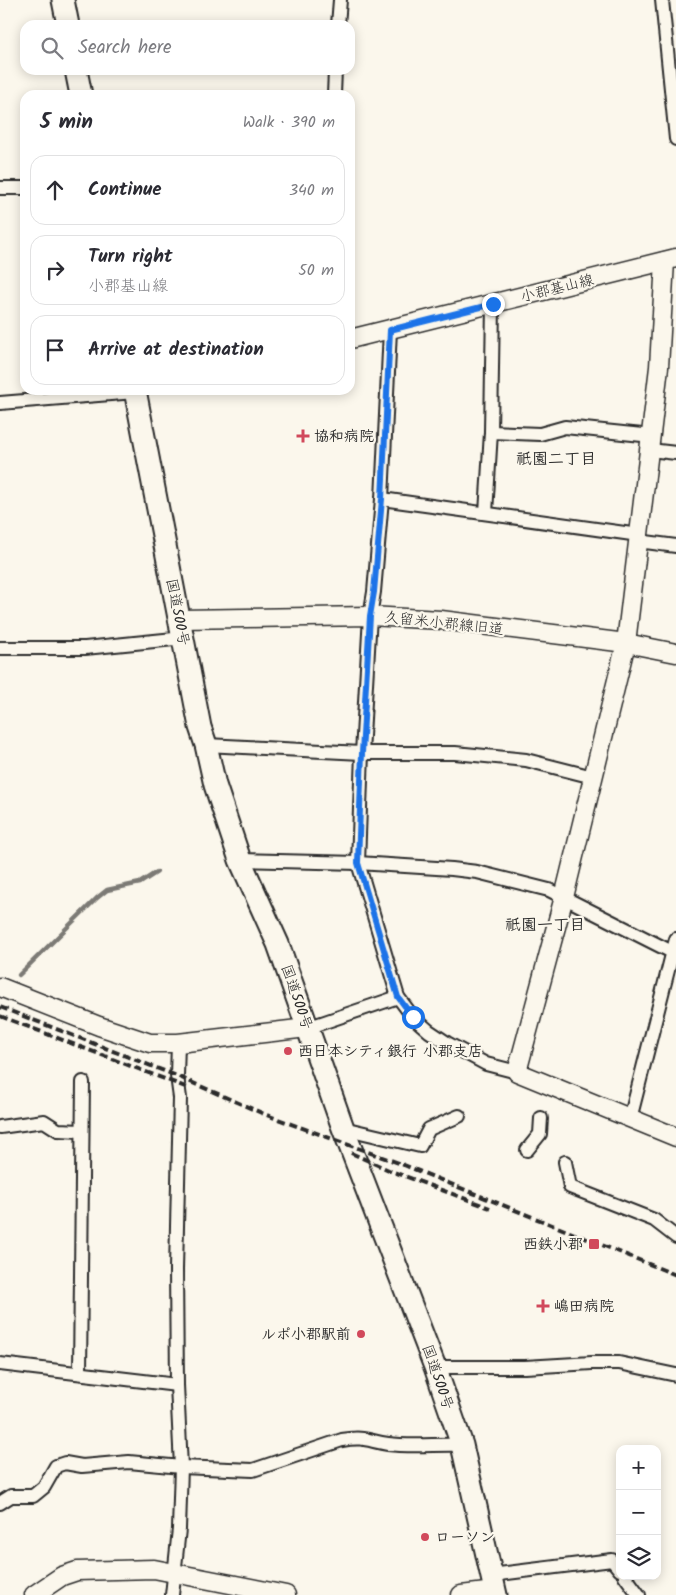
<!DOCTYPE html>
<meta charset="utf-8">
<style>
:root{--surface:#fff;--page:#f7f7f7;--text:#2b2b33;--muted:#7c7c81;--line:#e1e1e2}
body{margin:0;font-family:Kalam,"Klee One",sans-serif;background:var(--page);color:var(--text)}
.controls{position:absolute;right:15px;bottom:15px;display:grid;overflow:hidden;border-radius:10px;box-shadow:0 2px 12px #0003}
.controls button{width:45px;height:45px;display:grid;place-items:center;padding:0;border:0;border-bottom:1px solid var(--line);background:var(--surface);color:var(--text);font:25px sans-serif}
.stop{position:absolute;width:15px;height:15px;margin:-11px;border:4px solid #1a73e8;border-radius:50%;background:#fff}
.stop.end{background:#1a73e8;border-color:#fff;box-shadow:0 1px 5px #0008}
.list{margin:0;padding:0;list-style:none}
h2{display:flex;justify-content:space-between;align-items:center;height:65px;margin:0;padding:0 20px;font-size:21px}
h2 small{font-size:16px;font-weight:400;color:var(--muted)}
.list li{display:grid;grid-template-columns:32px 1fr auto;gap:15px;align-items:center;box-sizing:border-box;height:70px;margin:0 10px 10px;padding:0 10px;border:1px solid var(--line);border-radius:15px}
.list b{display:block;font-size:19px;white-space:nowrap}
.list p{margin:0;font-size:16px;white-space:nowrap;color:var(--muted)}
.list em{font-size:16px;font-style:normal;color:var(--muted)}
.icon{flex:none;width:28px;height:28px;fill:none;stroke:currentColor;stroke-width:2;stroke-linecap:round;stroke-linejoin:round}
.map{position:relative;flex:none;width:676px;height:1595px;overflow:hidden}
.search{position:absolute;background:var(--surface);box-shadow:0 2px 12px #0003;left:20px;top:20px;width:335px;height:55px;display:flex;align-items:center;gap:12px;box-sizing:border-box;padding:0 18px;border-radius:15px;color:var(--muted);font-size:19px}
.panel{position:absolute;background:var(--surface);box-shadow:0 2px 12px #0003;left:20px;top:90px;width:335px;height:305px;border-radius:15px}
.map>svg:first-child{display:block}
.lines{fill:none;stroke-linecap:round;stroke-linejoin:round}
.stream{stroke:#7b7a75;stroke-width:4.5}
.street-casing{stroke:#2b2b2b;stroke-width:16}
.secondary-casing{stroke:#2b2b2b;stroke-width:21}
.highway-casing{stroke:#2b2b2b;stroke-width:25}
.street{stroke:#fbf7ec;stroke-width:12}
.secondary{stroke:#fbf7ec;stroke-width:18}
.highway{stroke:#fbf7ec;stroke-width:21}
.rail{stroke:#2b2b2b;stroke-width:4;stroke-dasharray:8 4;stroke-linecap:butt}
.route{stroke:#1a73e8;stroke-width:6}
.poi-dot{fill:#d1495b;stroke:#fbf7ec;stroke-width:2}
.labels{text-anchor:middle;stroke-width:4.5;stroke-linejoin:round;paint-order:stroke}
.street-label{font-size:15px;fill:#2b2b2b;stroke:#fbf7ec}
.poi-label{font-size:15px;font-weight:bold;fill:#2b2b2b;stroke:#fbf7ec;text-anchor:start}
.neighbourhood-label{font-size:16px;font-weight:bold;fill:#2b2b2b;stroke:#fbf7ec}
</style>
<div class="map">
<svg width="676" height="1595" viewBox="0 0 676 1595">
<rect width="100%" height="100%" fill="#fbf7ec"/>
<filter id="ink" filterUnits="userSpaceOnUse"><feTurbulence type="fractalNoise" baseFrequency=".02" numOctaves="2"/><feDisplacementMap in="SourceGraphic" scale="10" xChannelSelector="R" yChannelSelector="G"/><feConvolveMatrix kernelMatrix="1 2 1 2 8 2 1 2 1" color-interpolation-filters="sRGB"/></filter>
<g filter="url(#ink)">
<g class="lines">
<polyline class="stream" points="19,975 97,898 107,890 140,883 157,872"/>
<defs>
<g id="street">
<polyline points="662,0 676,139"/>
<polyline points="338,25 340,0"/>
<polyline points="334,95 335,70"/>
<polyline points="0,188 25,188"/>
<polyline points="390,330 382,499 374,592 370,616 362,753 358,863 398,997 413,1017 429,1031 447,1043 486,1064 517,1072"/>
<polyline points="0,403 135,392"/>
<polyline points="491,432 540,434 565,427 652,436"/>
<polyline points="650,450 676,453"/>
<polyline points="382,499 639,535"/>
<polyline points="486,513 491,432 493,304"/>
<polyline points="638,541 676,546"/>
<polyline points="0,648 85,648 184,638"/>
<polyline points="206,745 362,753 455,753 526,760 593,777"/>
<polyline points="240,860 358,863 452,869 477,872 549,890 676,954"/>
<polyline points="307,1028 398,997"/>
<polyline points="630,1119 676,939"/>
<polyline points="0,1127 44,1121 58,1130 82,1131"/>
<polyline points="343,1128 420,1146 429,1129 459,1116"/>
<polyline points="527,1150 540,1134 541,1118"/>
<polyline points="565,1162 570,1187 654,1220 676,1237"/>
<polyline points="0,1364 177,1385"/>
<polyline points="435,1367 525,1367 592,1363 619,1363 676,1375"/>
<polyline points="80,1373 83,1082"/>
<path d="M0,1503L11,1496H33L44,1487L56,1466L65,1463L82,1466L129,1462L181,1467L253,1470L342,1440C365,1436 368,1441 388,1444C411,1447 438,1444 462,1445"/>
<polyline points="491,1575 612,1560 620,1570"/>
<polyline points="625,1576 639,1595"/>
<polyline points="172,1595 179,1529 181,1467 177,1385 176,1269 180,1098 177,1076 178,1043"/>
</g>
<g id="secondary">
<polyline points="665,261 659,367 626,643 564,897 517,1072 676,1137"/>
<polyline points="350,339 676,258"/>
<polyline points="180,619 370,616 441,620 626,643 676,653"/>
<polyline points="0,987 99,1026 150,1043 178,1043 307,1028"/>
<polyline points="34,1595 62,1576 77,1571 154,1569 286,1595"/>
<polyline points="461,1595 495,1591"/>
</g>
<g id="highway">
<polyline points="63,0 68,25"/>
<polyline points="76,70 81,95"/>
<polyline points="135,390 200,727 206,745 215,785 240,860 278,944 343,1128 435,1367 462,1445 496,1595"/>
</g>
</defs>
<use href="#street" class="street-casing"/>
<use href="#secondary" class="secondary-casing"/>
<use href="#highway" class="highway-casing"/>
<use href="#street" class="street"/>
<use href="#secondary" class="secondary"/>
<use href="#highway" class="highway"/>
<g class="rail">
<polyline points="0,1007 177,1076 264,1114 404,1165 676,1275"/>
<polyline points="0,1016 188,1088"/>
<polyline points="351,1153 391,1171 490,1208"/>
</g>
</g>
</g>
<g class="lines" filter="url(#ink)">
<polyline class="route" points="413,1017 398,997 358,863 362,753 370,616 374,592 382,499 390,330 493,304"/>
</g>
<g class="poi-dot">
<path d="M300.5 428.5h5v5h5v5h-5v5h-5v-5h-5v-5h5z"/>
<circle cx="288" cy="1051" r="5"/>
<rect x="588" y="1238" width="12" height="12" rx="2.5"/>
<path d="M540.5 1298.5h5v5h5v5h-5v5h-5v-5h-5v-5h5z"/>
<circle cx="361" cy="1334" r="5"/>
<circle cx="425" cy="1537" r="5"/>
</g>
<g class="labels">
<g class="street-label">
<text transform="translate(557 288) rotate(-14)" y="5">小郡基山線</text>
<text transform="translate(178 612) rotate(79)" y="5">国道500号</text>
<text transform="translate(444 623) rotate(6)" y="5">久留米小郡線旧道</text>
<text transform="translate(297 997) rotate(71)" y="5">国道500号</text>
<text transform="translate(438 1377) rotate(71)" y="5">国道500号</text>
</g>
<g class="poi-label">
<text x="314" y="441">協和病院</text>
<text x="298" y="1056">西日本シティ銀行 小郡支店</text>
<text x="583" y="1249" text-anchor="end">西鉄小郡</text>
<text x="554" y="1311">嶋田病院</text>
<text x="351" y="1339" text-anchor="end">ルポ小郡駅前</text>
<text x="435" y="1542">ローソン</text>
</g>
<g class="neighbourhood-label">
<text x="556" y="464">祇園二丁目</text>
<text x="545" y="930">祇園一丁目</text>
</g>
</g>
</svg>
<div class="controls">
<button>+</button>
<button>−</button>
<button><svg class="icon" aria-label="layers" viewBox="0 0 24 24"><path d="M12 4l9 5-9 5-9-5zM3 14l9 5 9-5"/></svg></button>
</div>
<div class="stop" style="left:413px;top:1017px"></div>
<div class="stop end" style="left:493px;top:304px"></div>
<div class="search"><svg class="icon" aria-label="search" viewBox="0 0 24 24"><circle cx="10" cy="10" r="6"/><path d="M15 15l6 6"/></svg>Search here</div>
<section class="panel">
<h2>5 min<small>Walk · 390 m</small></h2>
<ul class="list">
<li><svg class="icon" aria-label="ahead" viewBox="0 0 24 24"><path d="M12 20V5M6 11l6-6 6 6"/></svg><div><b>Continue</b></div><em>340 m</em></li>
<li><svg class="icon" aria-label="right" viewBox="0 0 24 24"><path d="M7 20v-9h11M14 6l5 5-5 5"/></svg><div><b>Turn right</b><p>小郡基山線</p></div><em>50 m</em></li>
<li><svg class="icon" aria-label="arrive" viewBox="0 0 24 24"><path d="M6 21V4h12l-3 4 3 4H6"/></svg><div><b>Arrive at destination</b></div></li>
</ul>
</section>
</div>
